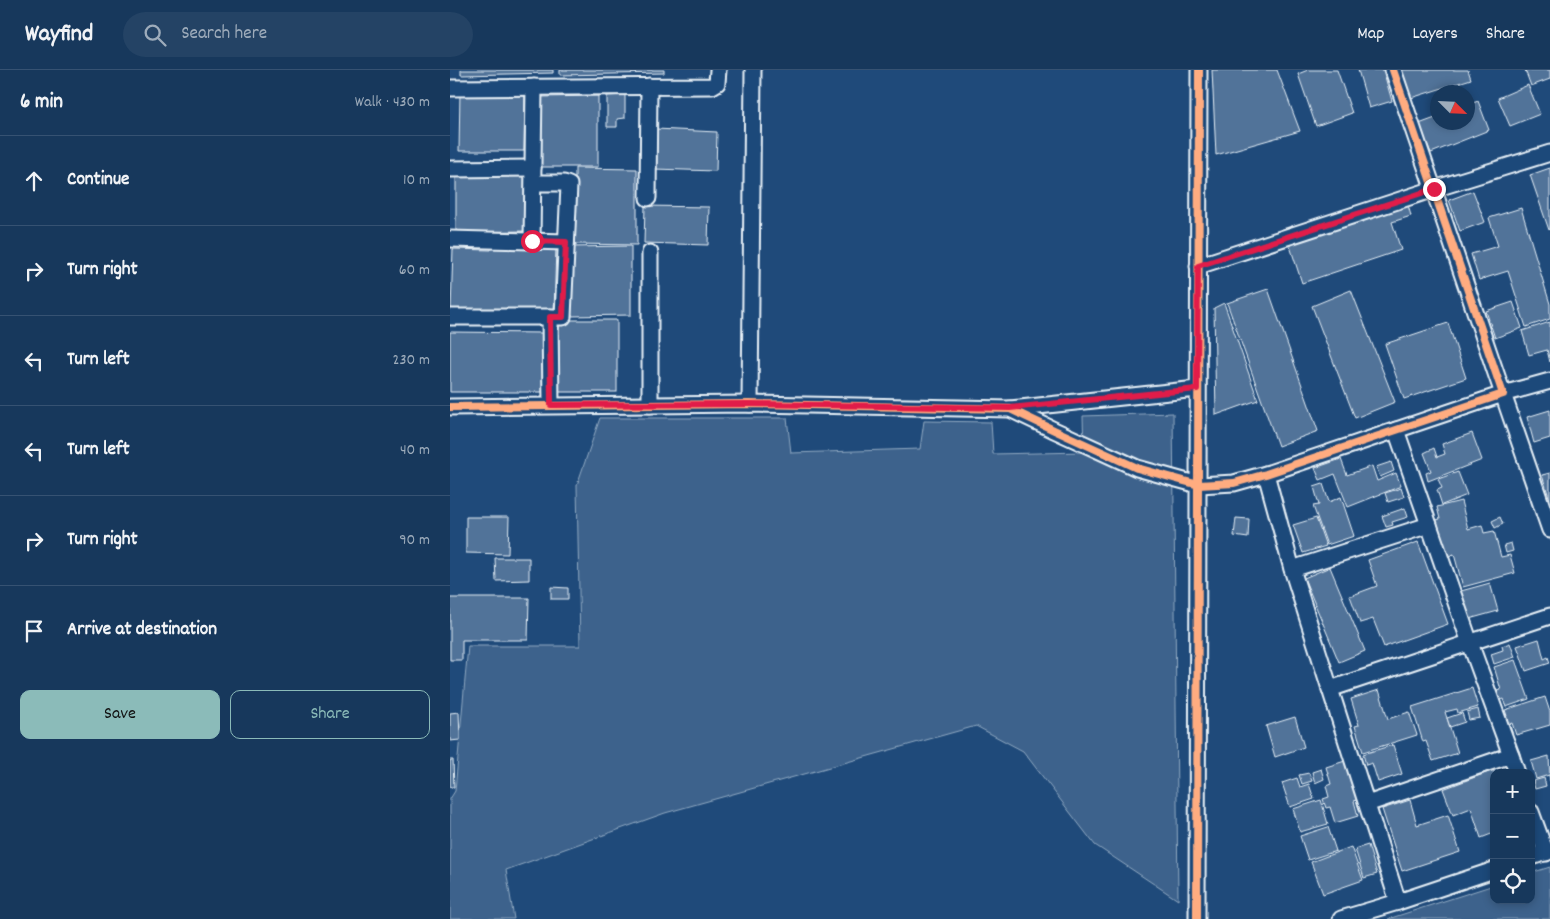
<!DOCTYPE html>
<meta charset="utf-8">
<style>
:root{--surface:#17385c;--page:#244365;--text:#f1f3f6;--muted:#9eacbb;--line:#365272;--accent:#8bbbb9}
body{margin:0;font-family:Dekko,sans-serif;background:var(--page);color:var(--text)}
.controls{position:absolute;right:15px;bottom:15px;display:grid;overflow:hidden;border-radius:10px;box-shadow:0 2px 8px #0003}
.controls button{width:45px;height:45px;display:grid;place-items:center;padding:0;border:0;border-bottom:1px solid var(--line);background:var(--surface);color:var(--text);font:25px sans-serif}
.compass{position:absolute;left:980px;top:15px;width:45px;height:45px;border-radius:50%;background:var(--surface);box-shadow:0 2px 8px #0003;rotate:114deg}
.stop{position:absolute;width:15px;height:15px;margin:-11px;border:4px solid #e11d48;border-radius:50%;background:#fff}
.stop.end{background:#e11d48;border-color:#fff;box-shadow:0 1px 5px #0008}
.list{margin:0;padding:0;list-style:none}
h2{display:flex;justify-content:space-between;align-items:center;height:65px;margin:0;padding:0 20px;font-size:21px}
h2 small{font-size:16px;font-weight:400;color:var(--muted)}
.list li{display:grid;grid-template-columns:32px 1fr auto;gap:15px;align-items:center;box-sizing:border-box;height:90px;padding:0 20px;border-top:1px solid var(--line)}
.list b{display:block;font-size:19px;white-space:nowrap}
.list em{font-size:16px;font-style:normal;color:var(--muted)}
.actions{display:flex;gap:10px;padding:15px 20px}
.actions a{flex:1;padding:11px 0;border:1px solid var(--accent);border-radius:10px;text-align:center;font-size:18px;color:var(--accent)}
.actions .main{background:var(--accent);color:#111}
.icon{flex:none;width:28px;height:28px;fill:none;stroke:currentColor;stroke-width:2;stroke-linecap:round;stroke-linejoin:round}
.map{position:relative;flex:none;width:1100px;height:849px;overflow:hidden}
header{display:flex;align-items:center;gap:30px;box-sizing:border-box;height:70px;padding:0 25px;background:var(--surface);border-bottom:1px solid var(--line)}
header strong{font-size:24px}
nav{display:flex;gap:28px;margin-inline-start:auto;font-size:18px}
.search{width:350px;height:45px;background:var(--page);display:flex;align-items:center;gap:12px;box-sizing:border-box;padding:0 18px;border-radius:28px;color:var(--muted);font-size:19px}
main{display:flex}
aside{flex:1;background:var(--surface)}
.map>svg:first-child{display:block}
.green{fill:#3c628c;stroke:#92aac2}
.building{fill:#517399;stroke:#e8f1f8}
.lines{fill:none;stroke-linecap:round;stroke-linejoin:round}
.minor-casing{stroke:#e8f1f8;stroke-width:19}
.minor{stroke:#1f4a7a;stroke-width:15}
.cycleway-casing{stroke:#1f4a7a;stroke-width:11}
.cycleway{stroke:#ffac80;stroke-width:8}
.route{stroke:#e11d48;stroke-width:6}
</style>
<header>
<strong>Wayfind</strong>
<div class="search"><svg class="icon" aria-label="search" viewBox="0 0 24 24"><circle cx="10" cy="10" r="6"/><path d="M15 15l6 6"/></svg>Search here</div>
<nav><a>Map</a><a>Layers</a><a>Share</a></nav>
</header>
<main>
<aside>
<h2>6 min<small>Walk · 430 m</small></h2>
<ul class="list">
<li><svg class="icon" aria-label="ahead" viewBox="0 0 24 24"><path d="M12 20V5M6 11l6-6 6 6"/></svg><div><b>Continue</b></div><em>10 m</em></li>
<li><svg class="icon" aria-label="right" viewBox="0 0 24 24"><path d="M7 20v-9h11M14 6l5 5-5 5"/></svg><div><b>Turn right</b></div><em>60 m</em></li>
<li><svg class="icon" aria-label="left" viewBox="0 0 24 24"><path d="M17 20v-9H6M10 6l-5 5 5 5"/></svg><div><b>Turn left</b></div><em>230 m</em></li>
<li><svg class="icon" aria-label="left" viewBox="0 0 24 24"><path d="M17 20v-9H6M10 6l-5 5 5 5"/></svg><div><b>Turn left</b></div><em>40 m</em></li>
<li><svg class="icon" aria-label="right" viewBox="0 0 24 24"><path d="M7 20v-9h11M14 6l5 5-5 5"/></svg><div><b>Turn right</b></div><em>90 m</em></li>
<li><svg class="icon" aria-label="arrive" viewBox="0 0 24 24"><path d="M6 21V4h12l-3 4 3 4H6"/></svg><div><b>Arrive at destination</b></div></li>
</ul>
<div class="actions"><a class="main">Save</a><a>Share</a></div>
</aside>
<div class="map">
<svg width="1100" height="849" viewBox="0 0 1100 849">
<rect width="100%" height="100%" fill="#1f4a7a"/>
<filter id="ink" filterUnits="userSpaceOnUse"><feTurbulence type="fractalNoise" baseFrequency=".02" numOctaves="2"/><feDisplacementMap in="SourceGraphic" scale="10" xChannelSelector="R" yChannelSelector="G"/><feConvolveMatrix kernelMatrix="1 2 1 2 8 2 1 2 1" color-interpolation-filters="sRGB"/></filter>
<g filter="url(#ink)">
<g class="green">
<polygon points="723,343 728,830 645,775 573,681 526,656 215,743 56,800 64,849 0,849 0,729 5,721 18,576 130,576 127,415 150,348 337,348 341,383 470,379 474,351 541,352 543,384 634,382 633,346"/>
<polygon points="1100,797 1100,849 938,849 1044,815 1044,830 1081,830 1081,803"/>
</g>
<g class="building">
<polygon points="11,0 103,0 103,3 11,5"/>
<polygon points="110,0 214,0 214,3 110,5"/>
<polygon points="762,0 827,0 850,61 766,85"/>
<polygon points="858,0 887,0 902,43 866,56 848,4"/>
<polygon points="908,0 933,0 942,31 919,38"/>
<polygon points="952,0 1018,0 1021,9 961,28"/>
<polygon points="1075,0 1100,0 1100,9 1081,16"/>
<polygon points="1078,15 1090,44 1060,56 1048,28"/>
<polygon points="10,21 75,22 74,81 9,81"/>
<polygon points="175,25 175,48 167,49 167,57 157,57 157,26"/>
<polygon points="148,26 148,97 89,97 89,27"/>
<polygon points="1028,31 1039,60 981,83 969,54 988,47 988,52 1018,52 1018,35"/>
<polygon points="206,59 267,62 266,101 204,99"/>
<polygon points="125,98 187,99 187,175 125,174"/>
<polygon points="1100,98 1100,159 1099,160 1080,105"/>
<polygon points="6,104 77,104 77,161 6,162"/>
<polygon points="1023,121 1035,152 1010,161 999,130"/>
<polygon points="958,135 961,146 942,152 951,180 852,213 839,173"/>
<polygon points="195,136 259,137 258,175 194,173"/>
<polygon points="1071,138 1100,234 1100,249 1076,257 1058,201 1029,210 1021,184 1048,176 1039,148"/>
<polygon points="41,174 106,176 104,244 1,241 3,179 41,180"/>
<polygon points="181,176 181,245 121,246 120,177"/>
<polygon points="818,219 868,361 828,376 777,233"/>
<polygon points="901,220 945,332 905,348 862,236"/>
<polygon points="1063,232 1072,258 1045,268 1036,241"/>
<polygon points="774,233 808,330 766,345 764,238"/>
<rect x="109" y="250" width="58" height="72"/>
<polygon points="1100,252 1100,292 1097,280 1079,285 1072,261"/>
<polygon points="998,253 1016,308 954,329 935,274"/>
<polygon points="0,262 93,263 93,322 0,322"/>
<polygon points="1100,340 1100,368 1084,373 1077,347"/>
<polygon points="1022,363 1032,390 978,411 976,403 981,401 974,383 984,378 987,387 995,384 992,374"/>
<polygon points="891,389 897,405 922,396 927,411 946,403 951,416 898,437 885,404 870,410 865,398"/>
<polygon points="941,392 944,401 930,407 926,397"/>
<polygon points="1008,402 1017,425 992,435 987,420 992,418 988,409"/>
<polygon points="1100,403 1100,430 1092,405"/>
<polygon points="873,414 879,432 891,427 904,466 877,475 863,436 869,435 864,417"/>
<polygon points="951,418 954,427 938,432 935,423"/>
<polygon points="1011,431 1018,459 1032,455 1034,463 1044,461 1051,487 1060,485 1065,503 1013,517 1004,484 996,487 986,450 990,449 987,437"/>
<polygon points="955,438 958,447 942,452 943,455 936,457 932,446"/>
<polygon points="16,447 59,447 58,484 16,483"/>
<polygon points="1050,447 1053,454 1045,458 1042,451"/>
<polygon points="786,448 799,449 798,468 784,466"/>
<polygon points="866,448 876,476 853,483 843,455"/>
<polygon points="968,472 998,554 934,577 923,549 910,553 900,526 927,516 918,490"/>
<polygon points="1061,473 1063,481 1056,483 1054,475"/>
<polygon points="45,488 79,488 79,510 46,511"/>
<polygon points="880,497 915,581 889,592 854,508"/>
<polygon points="1040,513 1048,541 1019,549 1011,521"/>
<polygon points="101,517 118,518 118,529 101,529"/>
<polygon points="0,528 79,528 78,570 12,570 12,590 0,590"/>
<polygon points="1089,569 1094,589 1098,587 1100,593 1076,601 1067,576"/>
<polygon points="1060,573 1065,587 1044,594 1041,584 1053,580 1052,576"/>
<polygon points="1065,590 1079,629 1056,637 1053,629 1050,630 1047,621 1051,620 1044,597"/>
<polygon points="1022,618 1028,637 1008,643 1007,639 995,642 1008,683 983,691 976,671 973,672 962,637"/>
<polygon points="929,620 938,649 959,642 967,665 913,682 905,656 909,655 901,629"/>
<polygon points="1095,627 1100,642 1100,655 1066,665 1062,653 1057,655 1055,647 1057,646 1055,640"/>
<polygon points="1028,639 1030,648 1019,650 1017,642"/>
<polygon points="9,642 10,670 0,671 0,643"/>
<polygon points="1012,643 1015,652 1000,657 997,648"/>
<polygon points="845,647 854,677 825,687 816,656"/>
<polygon points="943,675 952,704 928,712 922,693 916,695 913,684"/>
<polygon points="1099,686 1100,711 1099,705 1086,709 1081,691"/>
<polygon points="0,690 3,690 4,717 0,717"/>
<polygon points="895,691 907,730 904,731 908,746 885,753 880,737 876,738 873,729 879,727 876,716 881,714 876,697"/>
<polygon points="871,699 874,709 865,713 862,702"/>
<polygon points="1044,700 1044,763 1031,768 1021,738 1003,745 993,719"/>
<polygon points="859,703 862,711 852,714 849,705"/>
<polygon points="847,708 850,717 859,714 864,729 840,737 832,713"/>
<polygon points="1094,708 1096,716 1085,719 1083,711"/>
<polygon points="871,730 878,754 850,762 843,739"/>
<polygon points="960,730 967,755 998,745 1010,782 952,801 932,739"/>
<polygon points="878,757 886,781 858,790 850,766"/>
<polygon points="918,775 927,804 914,808 905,779"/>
<polygon points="901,777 913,810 873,824 861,792"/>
</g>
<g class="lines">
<defs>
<g id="minor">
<polyline points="0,18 262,16 267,13 268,0"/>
<polyline points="0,99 83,98"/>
<polyline points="84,113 114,113 119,115 113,247 100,247 101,335"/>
<polyline points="198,128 199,16"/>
<polyline points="0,169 116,172"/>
<polyline points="82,171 84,17"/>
<polyline points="200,183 200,335"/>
<polyline points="748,196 984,119 1100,83"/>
<polyline points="0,247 100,247"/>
<polyline points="1100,311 1053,324 1100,460"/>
<polyline points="300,334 303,0"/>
<polyline points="0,337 300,334 560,339 604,360 687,398 734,411 749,415 784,413 816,404 1053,324 943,0"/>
<polyline points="560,339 747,319"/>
<polyline points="946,360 1020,573 1061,685"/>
<polyline points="816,404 842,499 880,619 1100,546"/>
<polyline points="842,499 979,455"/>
<polyline points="880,619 948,832"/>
<polyline points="917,734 1061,685 1067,703"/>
<polyline points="1081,742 1096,783"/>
<polyline points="1081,787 1100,781"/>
<polyline points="747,849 749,0"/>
<polyline points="891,849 948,832 1044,800"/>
</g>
</defs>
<use href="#minor" class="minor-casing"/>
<use href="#minor" class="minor"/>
<defs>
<g id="cycleway">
<polyline points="0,337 300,334 560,339 604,360 687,398 734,411 749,415 784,413 816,404 1053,324 943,0"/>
<polyline points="747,849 749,0"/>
</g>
</defs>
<use href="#cycleway" class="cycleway-casing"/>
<use href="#cycleway" class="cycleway"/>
</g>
</g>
<g class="lines" filter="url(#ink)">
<polyline class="route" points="82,171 116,172 113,247 100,247 101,335 300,334 560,338 747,319 748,196 984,119"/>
</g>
</svg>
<div class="controls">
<button>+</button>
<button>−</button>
<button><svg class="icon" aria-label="locate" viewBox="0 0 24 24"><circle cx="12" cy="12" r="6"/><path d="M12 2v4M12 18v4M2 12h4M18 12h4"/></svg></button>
</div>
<svg class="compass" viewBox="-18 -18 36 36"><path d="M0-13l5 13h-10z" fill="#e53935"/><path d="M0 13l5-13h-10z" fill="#9eacbb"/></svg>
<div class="stop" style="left:82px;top:171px"></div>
<div class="stop end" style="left:984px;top:119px"></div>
</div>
</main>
